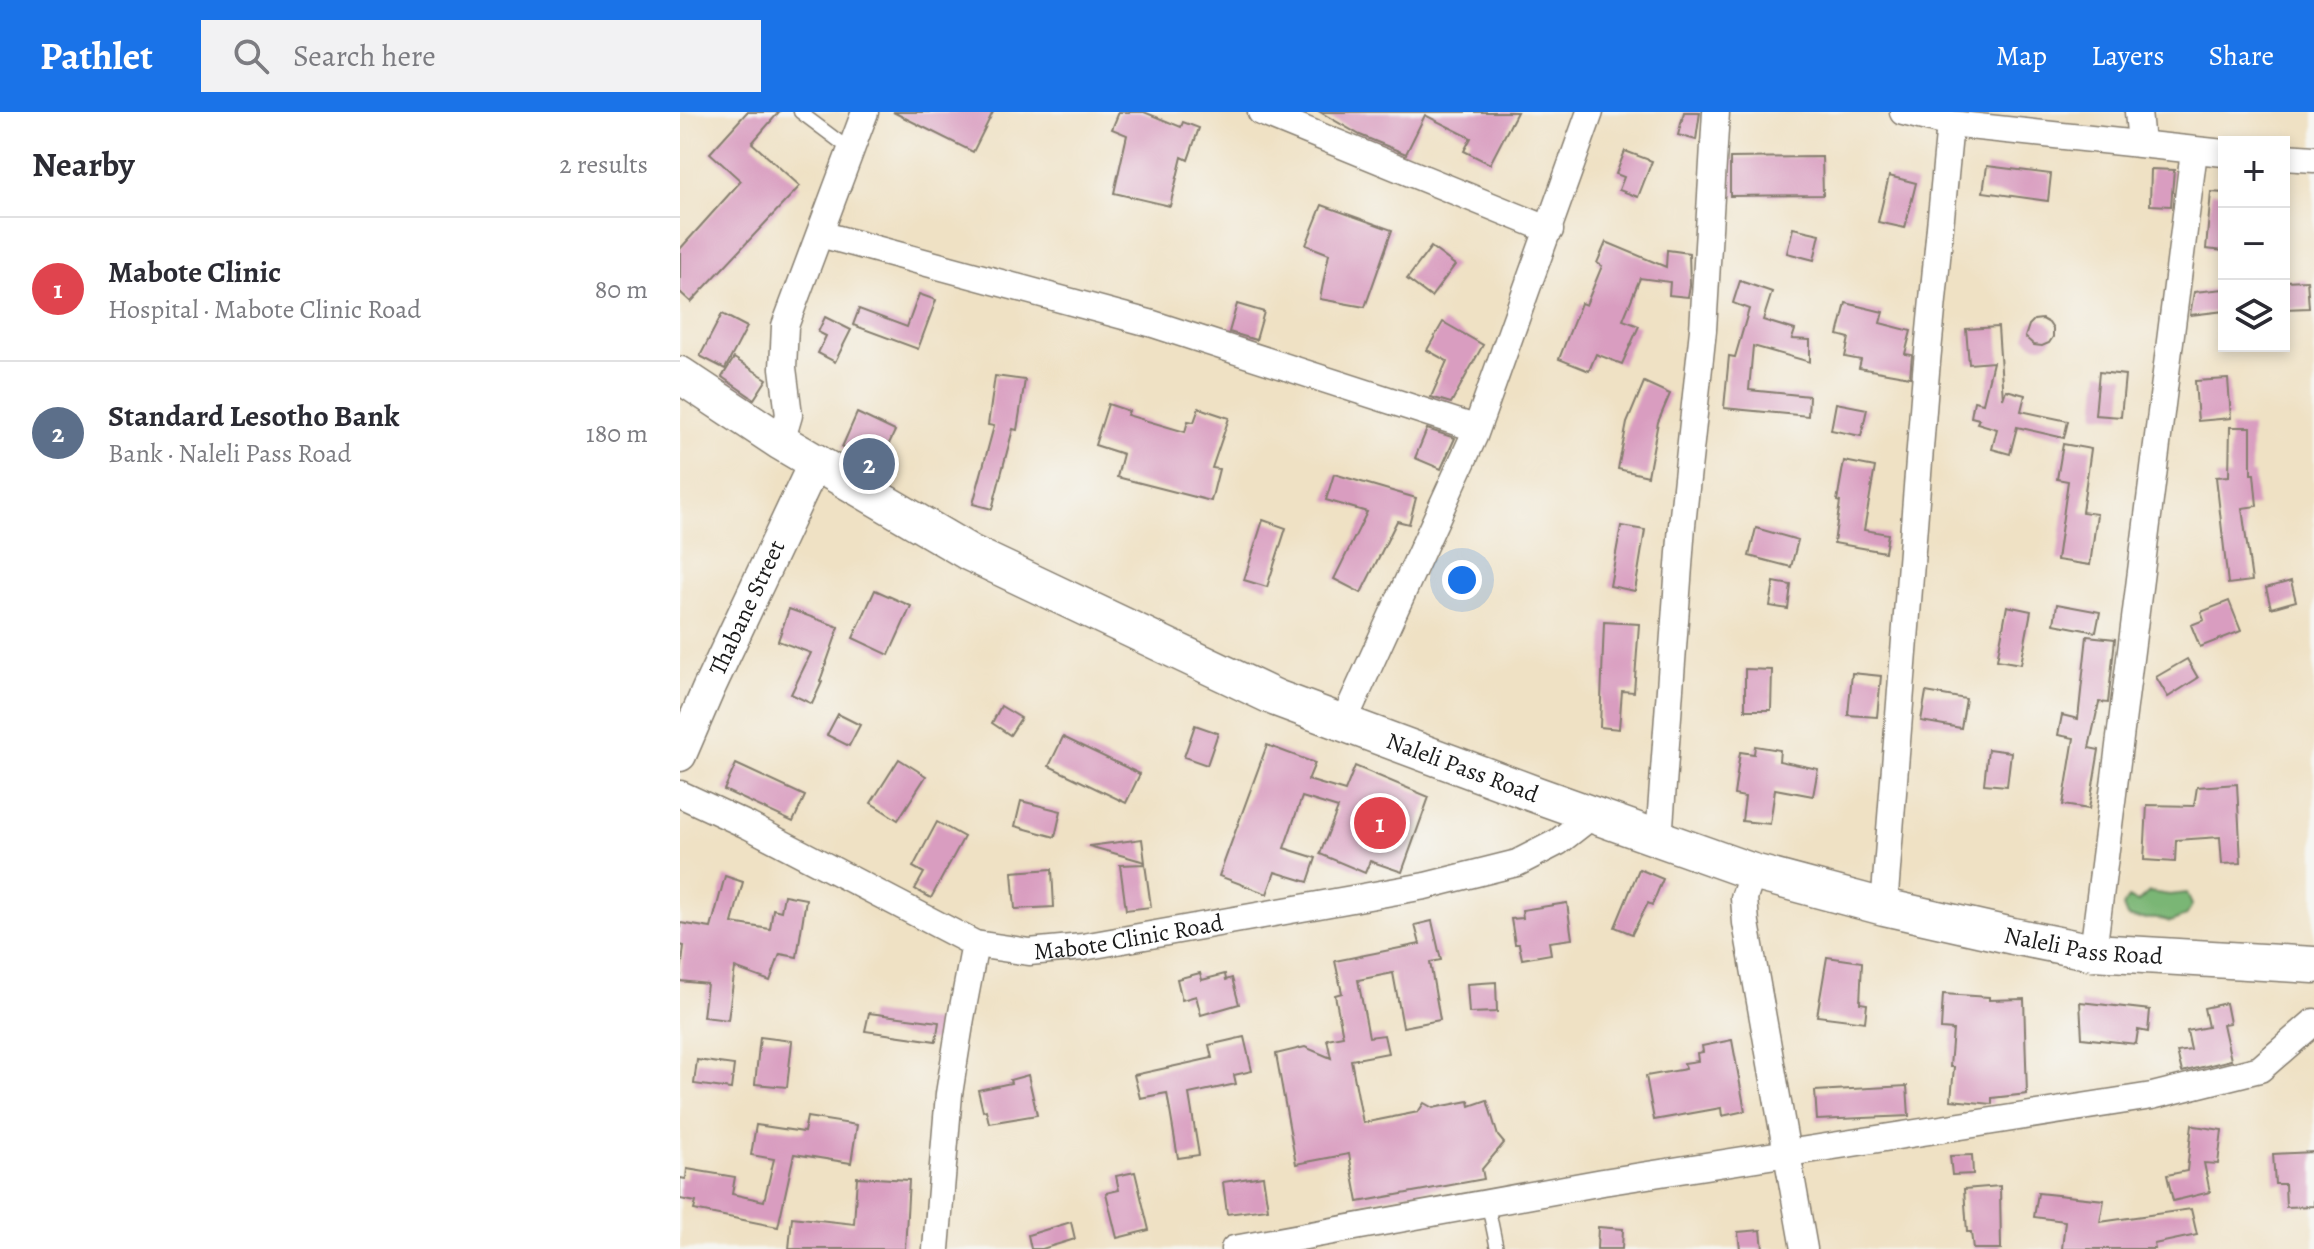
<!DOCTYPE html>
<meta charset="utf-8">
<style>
:root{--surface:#fff;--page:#f2f2f3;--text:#2b2b33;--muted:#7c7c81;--line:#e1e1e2;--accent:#1a73e8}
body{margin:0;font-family:Alegreya,serif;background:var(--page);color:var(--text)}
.controls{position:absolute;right:24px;top:24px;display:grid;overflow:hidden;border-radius:0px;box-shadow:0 4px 12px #0003}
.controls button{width:72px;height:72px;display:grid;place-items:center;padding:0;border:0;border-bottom:2px solid var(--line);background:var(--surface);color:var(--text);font:40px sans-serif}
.you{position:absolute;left:782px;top:468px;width:28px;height:28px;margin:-20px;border:6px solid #fff;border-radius:50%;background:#1a73e8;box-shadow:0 0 0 12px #1a73e833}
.badge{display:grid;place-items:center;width:52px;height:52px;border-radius:50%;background:var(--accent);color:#fff;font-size:26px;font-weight:700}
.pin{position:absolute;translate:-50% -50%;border:4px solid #fff;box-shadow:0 2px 8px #0006}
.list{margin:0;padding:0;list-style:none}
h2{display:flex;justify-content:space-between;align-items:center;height:104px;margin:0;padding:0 32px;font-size:34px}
h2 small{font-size:26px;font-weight:400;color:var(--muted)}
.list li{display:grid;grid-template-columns:52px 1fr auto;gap:24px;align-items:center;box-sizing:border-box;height:144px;padding:0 32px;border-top:2px solid var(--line)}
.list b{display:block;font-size:30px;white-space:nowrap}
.list p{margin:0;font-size:26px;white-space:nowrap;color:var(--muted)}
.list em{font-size:26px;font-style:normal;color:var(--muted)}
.icon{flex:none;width:44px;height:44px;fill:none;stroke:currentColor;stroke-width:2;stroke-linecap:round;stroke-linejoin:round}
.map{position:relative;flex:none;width:1634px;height:1137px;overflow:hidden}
header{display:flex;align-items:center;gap:48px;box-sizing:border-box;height:112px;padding:0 40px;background:var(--accent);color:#fff}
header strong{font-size:38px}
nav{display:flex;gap:44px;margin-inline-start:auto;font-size:28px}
.search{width:560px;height:72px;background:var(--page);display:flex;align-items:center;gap:20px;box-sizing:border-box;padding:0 28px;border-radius:0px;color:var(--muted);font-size:30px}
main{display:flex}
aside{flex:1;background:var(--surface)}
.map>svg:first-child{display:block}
.forest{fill:#7ab674;stroke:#4b6948;stroke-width:2}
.building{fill:#d99dc0}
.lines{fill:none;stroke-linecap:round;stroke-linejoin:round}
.service-casing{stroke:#867e70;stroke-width:15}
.minor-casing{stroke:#867e70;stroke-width:29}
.tertiary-casing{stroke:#867e70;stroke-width:35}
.secondary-casing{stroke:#867e70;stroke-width:39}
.service{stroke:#fff;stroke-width:12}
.minor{stroke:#fff;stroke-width:26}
.tertiary{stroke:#fff;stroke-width:32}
.secondary{stroke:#fff;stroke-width:36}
.labels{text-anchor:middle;stroke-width:8;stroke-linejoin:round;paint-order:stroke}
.street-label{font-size:24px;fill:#1c1c1c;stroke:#f6f6f2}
</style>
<header>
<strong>Pathlet</strong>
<div class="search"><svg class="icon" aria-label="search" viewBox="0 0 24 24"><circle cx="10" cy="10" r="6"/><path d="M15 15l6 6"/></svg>Search here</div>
<nav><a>Map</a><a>Layers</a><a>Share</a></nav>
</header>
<main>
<aside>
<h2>Nearby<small>2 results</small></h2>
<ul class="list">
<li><span class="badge" style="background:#e0444e">1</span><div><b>Mabote Clinic</b><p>Hospital · Mabote Clinic Road</p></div><em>80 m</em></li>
<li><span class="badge" style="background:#5c6f8a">2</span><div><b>Standard Lesotho Bank</b><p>Bank · Naleli Pass Road</p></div><em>180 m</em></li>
</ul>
</aside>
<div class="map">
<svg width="1634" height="1137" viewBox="0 0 1634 1137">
<rect width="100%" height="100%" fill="#f6f6f2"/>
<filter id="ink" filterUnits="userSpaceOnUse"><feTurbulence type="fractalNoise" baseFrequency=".0125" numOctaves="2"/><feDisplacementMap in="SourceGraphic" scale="16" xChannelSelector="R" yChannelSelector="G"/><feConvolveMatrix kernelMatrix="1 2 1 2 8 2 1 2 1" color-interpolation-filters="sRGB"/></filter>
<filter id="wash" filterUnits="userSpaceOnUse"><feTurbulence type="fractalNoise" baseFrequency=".006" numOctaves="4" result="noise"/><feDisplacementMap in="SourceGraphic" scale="32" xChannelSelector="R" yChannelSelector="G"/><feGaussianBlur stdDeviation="1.8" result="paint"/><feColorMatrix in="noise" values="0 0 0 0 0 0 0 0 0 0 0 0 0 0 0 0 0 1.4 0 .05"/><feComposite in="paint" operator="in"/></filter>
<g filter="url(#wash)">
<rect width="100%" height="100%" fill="#efe1c4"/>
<path class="forest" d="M1469,780L1490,783L1507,781L1512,793L1506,804L1490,810C1477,803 1462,810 1447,805L1443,795L1448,786L1458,790Z"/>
<g id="blocks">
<g class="building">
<polygon points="67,0 99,0 72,31 120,74 11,190 0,180 0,137 61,69 30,41"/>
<polygon points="213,0 313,0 293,40"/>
<polygon points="439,0 464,0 501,15 503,10 519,16 508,48 502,45 490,94 434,81 447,23 432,17"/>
<polygon points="640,0 837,0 810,52 784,39 791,26 745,3 726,42 680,23"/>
<polygon points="1004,0 1020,0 1016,28 998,23"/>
<polygon points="945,39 972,49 958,85 939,78 944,65 936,62"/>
<polygon points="1142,45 1143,83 1050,84 1050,46"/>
<polygon points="1307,54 1371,62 1368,89 1303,80"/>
<polygon points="1471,57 1494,58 1491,94 1470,93"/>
<polygon points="1209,64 1236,71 1225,116 1198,110"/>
<polygon points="1531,80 1544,81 1544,139 1526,137"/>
<polygon points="642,93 712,118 685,195 640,187 649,142 626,133"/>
<polygon points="1113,116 1140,122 1134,148 1107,141"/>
<polygon points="926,130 986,155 987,138 1009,141 1010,173 1008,185 989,183 990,170 960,166 943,208 959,214 942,252 916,242 909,259 879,247 901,191 906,193 922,154 917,151"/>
<polygon points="751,135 775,153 751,185 727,167"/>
<polygon points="1627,168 1629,196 1604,197 1604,169"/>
<polygon points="1060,169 1092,180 1083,208 1115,218 1112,227 1130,228 1130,250 1073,234 1069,278 1129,284 1128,304 1044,296 1049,244 1055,245 1069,197 1053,191"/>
<polygon points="1544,177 1544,199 1510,203 1514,180"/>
<polygon points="239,182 256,188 238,237 173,213 179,197 227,215"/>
<polygon points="1166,191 1203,200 1200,211 1231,219 1225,242 1232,243 1230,265 1179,256 1181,248 1165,245 1169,226 1158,223"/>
<polygon points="557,192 584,200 576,228 549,220"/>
<polygon points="42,202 67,215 45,257 20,244"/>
<polygon points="145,205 171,218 155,250 138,241 146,224 138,220"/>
<polygon points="1362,207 1369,211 1373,217 1373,225 1369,231 1362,234 1354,233 1345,225 1349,213 1354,208"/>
<polygon points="763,210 803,233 771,291 751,285 767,249 747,238"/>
<polygon points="1318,215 1323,287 1326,278 1345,283 1341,299 1388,309 1384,326 1337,315 1330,342 1312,337 1317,317 1297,311 1299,307 1291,305 1294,289 1303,291 1313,250 1289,252 1286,217"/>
<polygon points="54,246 87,267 74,287 42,265"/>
<polygon points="1419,260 1445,263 1441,305 1415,303"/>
<polygon points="315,264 345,268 337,318 333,317 312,397 293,392 314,314 308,313"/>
<polygon points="1548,267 1551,306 1518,309 1515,269"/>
<polygon points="964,270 990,282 978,310 968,364 938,357 947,311"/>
<polygon points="1156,291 1187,297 1181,324 1151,318"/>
<polygon points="428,292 449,299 447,303 505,320 508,309 514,310 519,296 549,306 532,356 539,357 531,389 437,365 443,342 415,333"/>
<polygon points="177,301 215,319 199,353 162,335"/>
<polygon points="1550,315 1571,315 1571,362 1574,362 1577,394 1562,396 1572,469 1548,472 1536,365 1549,364"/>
<polygon points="747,317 775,326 761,357 735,346"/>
<polygon points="1383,332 1411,337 1402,400 1417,402 1410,453 1377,448 1388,369 1377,367"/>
<polygon points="1164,349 1195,355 1184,418 1208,422 1205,440 1154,431 1160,390 1157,389"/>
<polygon points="654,362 736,386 729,412 717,409 681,481 654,467 687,400 646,388"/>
<polygon points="583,408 606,416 587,475 564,468"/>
<polygon points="941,414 965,418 955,479 930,474"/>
<polygon points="1076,416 1118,428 1111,455 1069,444"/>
<polygon points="1611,469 1616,489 1591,496 1586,476"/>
<polygon points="1094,470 1111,473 1108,497 1090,494"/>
<polygon points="195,478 231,494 209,543 173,526"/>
<polygon points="1549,489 1561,519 1520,535 1511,513 1524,508 1521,500"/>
<polygon points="1377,492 1420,500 1416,520 1374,512"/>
<polygon points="1327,494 1351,499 1341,552 1317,548"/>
<polygon points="109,497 159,515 140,569 142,570 132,592 111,582 131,541 98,529"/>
<polygon points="924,510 959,512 954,580 942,579 939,617 920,615"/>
<polygon points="1407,524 1435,527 1428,591 1419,590 1409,636 1419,638 1409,697 1383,693 1394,626 1378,623 1382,603 1398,607"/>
<polygon points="1507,547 1518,566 1488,585 1476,565"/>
<polygon points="1065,557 1092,558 1091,598 1065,598"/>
<polygon points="1172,561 1201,564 1197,605 1168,603"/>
<polygon points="1246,580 1286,587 1281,616 1241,609"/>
<polygon points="321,594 341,606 330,623 312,611"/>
<polygon points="158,602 180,613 169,634 147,623"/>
<polygon points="515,613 538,621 527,653 504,645"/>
<polygon points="383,625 460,662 446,691 369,654"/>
<polygon points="587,633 635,651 628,668 665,679 675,654 749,685 722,760 690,749 685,761 640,742 658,696 622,685 604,736 636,746 628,770 595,760 587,782 539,764"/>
<polygon points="1075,634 1100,638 1099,649 1138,657 1133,684 1095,677 1090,712 1062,709 1065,685 1054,683 1060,640 1074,642"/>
<polygon points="1308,637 1331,640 1327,674 1304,672"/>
<polygon points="219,647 246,664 218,708 191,691"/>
<polygon points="56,652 125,684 113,710 44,678"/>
<polygon points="1557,672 1561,751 1542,752 1540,725 1496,728 1495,750 1464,748 1467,693 1514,694 1517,675"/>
<polygon points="341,689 381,699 375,725 335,714"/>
<polygon points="257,710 284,725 251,786 235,777 244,761 233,755"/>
<polygon points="462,727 465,750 409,734"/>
<polygon points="465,752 471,795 446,798 440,753"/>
<polygon points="372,757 374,795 335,797 332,760"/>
<polygon points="959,757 983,767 972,793 968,791 952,822 935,815"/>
<polygon points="45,764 63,770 52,811 90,817 93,797 101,799 104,783 126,787 117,845 100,842 90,869 55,856 48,908 23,905 27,872 0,869 4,834 0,833 0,811 31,816"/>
<polygon points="887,791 892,827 869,830 871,842 842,847 839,832 835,832 831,807 843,806 842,798"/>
<polygon points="752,809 761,848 750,850 760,908 723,915 713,861 678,868 689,925 704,923 708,941 671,948 683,1011 738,1000 744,991 753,996 789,989 790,994 807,988 818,1024 824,1031 802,1057 804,1067 678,1090 669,1042 616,1052 596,942 625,935 651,946 647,927 663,924 655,883 662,881 655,849 740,832 735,813"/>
<polygon points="1147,845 1182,850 1180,891 1187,892 1185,910 1137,904"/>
<polygon points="520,861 522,868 545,862 546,868 552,866 559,892 521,903 516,884 502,888 497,867"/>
<polygon points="816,870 817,900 789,901 787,872"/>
<polygon points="1263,882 1309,885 1309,888 1344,887 1347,982 1312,986 1312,992 1271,988 1274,955 1270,955 1273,918 1261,917"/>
<polygon points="1400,890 1470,898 1468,920 1458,918 1456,932 1402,926"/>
<polygon points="1546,891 1550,911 1543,912 1551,948 1502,960 1497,940 1511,938 1507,919 1528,915 1524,896"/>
<polygon points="189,901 259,910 256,929 185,919"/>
<polygon points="80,925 112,929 107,975 75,972"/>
<polygon points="564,925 572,959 554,963 556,972 509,982 519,1043 498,1046 487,981 460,986 454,963 532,946 529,933"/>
<polygon points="1052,928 1065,999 1042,1004 1041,996 974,1008 966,964 1006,957 1004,951 1018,949 1017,941 1023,940 1022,934"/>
<polygon points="17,948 54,953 51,977 14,972"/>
<polygon points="348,963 357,1003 309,1011 306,998 303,999 298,978 331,971 330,968"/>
<polygon points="1227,974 1229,1004 1137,1008 1135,979"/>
<polygon points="127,1005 177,1013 171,1051 114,1042 98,1115 14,1098 16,1090 0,1087 0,1066 6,1067 7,1057 55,1065 52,1082 84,1089 94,1047 71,1043 76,1013 124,1020"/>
<polygon points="1512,1012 1515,1014 1542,1018 1538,1052 1524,1051 1530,1080 1493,1089 1487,1063 1507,1059"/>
<polygon points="1634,1040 1634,1094 1606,1095 1605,1072 1595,1072 1593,1042"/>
<polygon points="1292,1043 1293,1062 1272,1063 1270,1044"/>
<polygon points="455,1060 469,1118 437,1126 426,1081 439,1078 436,1064"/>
<polygon points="583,1064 588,1097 547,1102 543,1070"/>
<polygon points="177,1065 229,1068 225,1137 109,1137 112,1105 174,1112"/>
<polygon points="1320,1074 1321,1137 1293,1137 1291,1120 1287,1120 1284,1077"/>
<polygon points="1358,1081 1424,1088 1420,1110 1511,1097 1517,1123 1474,1132 1475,1137 1382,1137 1385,1109 1354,1105"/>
<polygon points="391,1110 395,1127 362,1137 351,1137 348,1123"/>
<polygon points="918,1115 943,1117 942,1137 917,1137"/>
<polygon points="1081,1118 1083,1137 1060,1137 1058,1120"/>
</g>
</g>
</g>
<g filter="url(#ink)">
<use href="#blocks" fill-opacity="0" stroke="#867e70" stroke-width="2"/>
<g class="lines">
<defs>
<g id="service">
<polyline points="120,0 172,39"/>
<polyline points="808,1093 817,1137"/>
</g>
<g id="minor">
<polyline points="581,0 870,118"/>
<polyline points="1223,0 1270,12 1544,41"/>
<polyline points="1458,0 1461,31"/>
<polyline points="1604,45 1634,47"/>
<polyline points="140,122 473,212 795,316"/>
<polyline points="101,330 109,303 103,256 105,214 185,0"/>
<polyline points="663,611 794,324 910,0"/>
<path id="s1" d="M0,682L69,714L295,832L349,840L403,835L745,774L837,751L878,730L914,702"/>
<polyline points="979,727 1002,413 1023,218 1036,0"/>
<polyline points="1073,760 1064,786 1066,811 1124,1137"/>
<polyline points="1204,795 1246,260 1270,12"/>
<polyline points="1413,840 1514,39"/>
<polyline points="256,1137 269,982 281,906 295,832"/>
<polyline points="554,1137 923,1070 1472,984 1580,957 1634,910"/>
</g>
<g id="tertiary">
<path id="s2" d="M0,643L28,578L136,348"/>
</g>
<g id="secondary">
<path id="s3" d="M0,263L101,330L290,441L596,586L857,683L1073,760L1204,795L1333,824L1413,840L1634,853"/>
</g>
</defs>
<use href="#service" class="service-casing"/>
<use href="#minor" class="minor-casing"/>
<use href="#tertiary" class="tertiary-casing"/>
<use href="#secondary" class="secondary-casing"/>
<use href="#service" class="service"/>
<use href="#minor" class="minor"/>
<use href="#tertiary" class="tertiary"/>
<use href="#secondary" class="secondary"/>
</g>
</g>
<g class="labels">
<g class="street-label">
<text dy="8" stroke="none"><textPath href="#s2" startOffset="162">Thabane Street</textPath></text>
<text dy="8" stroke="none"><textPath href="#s3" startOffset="878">Naleli Pass Road</textPath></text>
<text dy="8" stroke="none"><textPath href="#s1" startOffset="486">Mabote Clinic Road</textPath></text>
<text dy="8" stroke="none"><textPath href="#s3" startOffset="1526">Naleli Pass Road</textPath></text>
</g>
</g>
</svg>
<div class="controls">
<button>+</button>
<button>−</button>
<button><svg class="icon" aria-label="layers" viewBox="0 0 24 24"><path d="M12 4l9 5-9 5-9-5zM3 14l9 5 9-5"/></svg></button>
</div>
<div class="you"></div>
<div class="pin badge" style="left:700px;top:711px;background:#e0444e">1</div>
<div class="pin badge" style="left:189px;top:352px;background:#5c6f8a">2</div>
</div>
</main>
